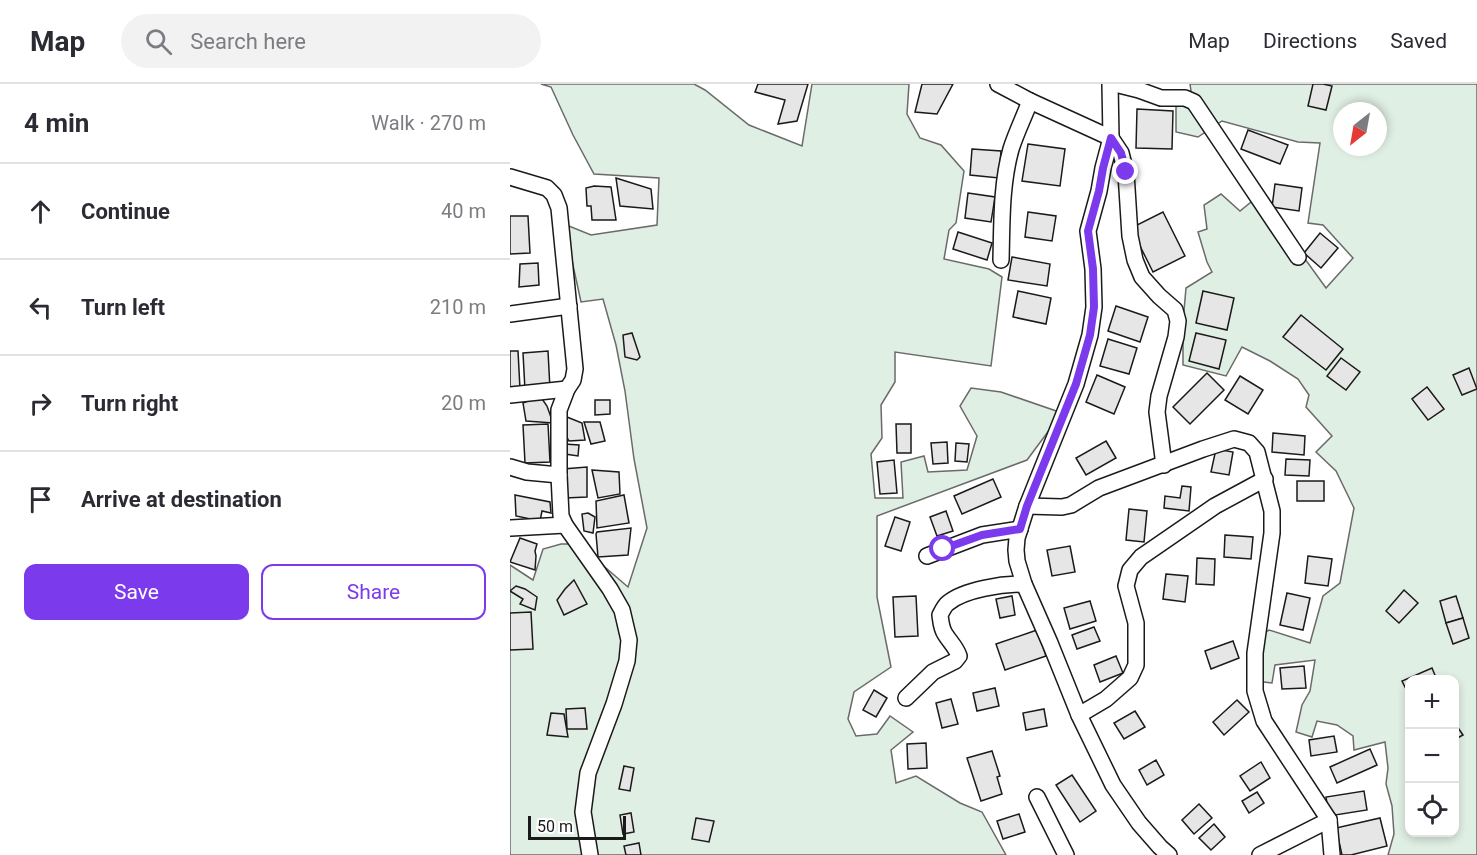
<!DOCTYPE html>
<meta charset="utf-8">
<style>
:root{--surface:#fff;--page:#f2f2f3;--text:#2b2b33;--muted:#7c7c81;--line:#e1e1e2;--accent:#7c3aed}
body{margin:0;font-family:Roboto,sans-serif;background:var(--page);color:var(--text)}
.controls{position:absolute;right:18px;bottom:18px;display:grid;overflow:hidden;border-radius:12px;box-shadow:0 3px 9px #0003}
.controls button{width:54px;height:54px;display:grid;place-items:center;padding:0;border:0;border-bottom:2px solid var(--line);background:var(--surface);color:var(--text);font:30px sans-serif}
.compass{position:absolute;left:823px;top:18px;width:54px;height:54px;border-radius:50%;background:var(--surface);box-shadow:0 3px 9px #0003;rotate:211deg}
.scale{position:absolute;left:18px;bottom:15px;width:98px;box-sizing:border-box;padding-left:6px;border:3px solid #1a1a1a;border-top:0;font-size:16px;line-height:21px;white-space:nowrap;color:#1a1a1a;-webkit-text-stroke:4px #fff;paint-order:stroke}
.stop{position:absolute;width:18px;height:18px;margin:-14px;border:4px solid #7c3aed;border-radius:50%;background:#fff}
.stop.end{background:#7c3aed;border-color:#fff;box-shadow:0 2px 6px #0008}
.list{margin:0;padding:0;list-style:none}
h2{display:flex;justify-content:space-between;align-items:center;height:78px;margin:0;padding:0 24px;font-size:26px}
h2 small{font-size:20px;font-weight:400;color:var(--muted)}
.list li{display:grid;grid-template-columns:39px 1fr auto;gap:18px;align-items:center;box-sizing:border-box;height:96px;padding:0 24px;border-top:2px solid var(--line)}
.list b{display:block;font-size:22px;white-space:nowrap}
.list em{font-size:20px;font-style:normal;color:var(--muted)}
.actions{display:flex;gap:12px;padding:18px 24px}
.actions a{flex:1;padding:14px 0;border:2px solid var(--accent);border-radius:12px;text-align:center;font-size:21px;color:var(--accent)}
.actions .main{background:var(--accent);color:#fff}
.icon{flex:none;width:33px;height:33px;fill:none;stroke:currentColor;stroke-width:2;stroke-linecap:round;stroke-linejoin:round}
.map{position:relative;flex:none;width:967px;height:771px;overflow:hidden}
header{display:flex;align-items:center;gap:36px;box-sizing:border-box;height:84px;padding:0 30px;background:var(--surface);border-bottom:2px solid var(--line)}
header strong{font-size:28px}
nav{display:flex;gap:33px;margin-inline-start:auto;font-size:21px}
.search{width:420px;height:54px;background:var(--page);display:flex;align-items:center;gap:15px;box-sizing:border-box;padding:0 21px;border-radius:33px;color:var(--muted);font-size:22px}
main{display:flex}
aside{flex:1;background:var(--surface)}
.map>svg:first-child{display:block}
.green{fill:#e0efe3;stroke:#6a6a6a;stroke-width:1.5;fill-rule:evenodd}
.building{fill:#e6e6e6;stroke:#1a1a1a;stroke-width:1.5}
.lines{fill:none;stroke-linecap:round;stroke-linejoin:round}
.minor-casing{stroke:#1a1a1a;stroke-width:18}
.minor{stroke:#fff;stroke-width:15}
.route{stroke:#7c3aed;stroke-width:8}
</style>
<header>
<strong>Map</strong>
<div class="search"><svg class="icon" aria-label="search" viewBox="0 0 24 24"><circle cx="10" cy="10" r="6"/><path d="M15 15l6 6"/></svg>Search here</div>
<nav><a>Map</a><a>Directions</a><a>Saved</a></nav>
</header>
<main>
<aside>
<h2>4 min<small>Walk · 270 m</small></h2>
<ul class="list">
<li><svg class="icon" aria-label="ahead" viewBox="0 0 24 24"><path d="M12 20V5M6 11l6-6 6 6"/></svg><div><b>Continue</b></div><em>40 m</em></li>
<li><svg class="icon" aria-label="left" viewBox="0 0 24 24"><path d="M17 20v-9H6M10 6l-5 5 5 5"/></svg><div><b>Turn left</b></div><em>210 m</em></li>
<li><svg class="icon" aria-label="right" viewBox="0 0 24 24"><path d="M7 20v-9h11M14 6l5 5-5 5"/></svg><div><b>Turn right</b></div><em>20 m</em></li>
<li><svg class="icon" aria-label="arrive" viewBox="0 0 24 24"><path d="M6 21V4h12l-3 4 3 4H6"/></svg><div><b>Arrive at destination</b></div></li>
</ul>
<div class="actions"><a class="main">Save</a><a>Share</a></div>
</aside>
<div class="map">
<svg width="967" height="771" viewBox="0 0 967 771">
<rect width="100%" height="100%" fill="#fff"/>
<g class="green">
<polygon points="31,0 184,0 195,6 239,41 292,62 302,0 399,0 397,30 410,54 431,61 454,87 446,139 439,146 434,175 479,185 492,193 481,282 385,268 385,298 371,321 372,354 361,370 365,414 393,414 391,378 414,372 418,388 457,386 467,352 450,322 461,304 491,308 552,329 517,376 367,432 367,513 381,583 344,608 338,635 346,652 367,650 380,632 403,648 381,666 386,699 406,692 450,719 472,728 496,771 0,771 0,481 23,496 33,465 51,460 68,460 118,503 137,444 124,375 115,307 106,261 93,215 71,218 54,140 81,151 147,141 149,94 84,90 63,51 41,3"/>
<path d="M680,0H967V771H878L884,750L882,722L876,700L878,684L875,658L844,666L843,652L827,641L807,637L802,653L786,648L792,621L800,607L805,576L765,581L762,599L746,597L749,552L759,546L800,559L813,512L830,499L844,424L826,387L806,368L822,352L796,323L799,311L788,295L760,277L732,263L716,292L673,281V238L676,204L702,188L697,178L688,148L697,145L694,121L711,110L730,127L746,114L777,150L816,204L843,174L813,141L798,139L810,59L788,58L712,37L688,53L666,48V23L682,14ZM832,27H868V63H832ZM900,596H944V748H900Z"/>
</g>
<g class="building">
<polygon points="248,0 298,0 287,37 268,40 275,16 245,8"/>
<polygon points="412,0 443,0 427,30 405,28"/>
<polygon points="803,0 813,0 822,2 816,26 798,22"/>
<polygon points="627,25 663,27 662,65 626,64"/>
<polygon points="738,46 778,61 770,80 731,65"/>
<polygon points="518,60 555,65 550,102 512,97"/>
<polygon points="462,65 491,67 489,94 460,91"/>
<polygon points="106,94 141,105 143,125 110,122"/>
<polygon points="765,100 792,104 789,127 762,123"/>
<polygon points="84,102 101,103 106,136 82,136 81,122 77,122 76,104"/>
<polygon points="458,109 485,113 481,138 455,134"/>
<polygon points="518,128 546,132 542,157 515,153"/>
<polygon points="653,128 675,172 643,188 621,144"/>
<polygon points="0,132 18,132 20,169 0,170"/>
<polygon points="448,148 482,159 477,176 443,165"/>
<polygon points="810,149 828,164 811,184 794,169"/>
<polygon points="502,173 540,180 537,202 498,196"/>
<polygon points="28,179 29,201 9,203 10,180"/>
<polygon points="508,207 541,214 536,240 503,233"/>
<polygon points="693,207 724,214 717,246 686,239"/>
<polygon points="606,222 638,233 630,258 598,247"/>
<polygon points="791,231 833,265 816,286 773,253"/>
<polygon points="122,249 130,273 127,276 115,273 113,251"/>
<polygon points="686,249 716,256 709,285 679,277"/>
<polygon points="598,255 627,264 619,290 590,282"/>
<polygon points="0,267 8,267 10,305 0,305"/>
<polygon points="38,267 40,305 15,306 13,269"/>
<polygon points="831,274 850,288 836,306 817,292"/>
<polygon points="959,284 967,305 952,311 943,291"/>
<polygon points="697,289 714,306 680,340 663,323"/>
<polygon points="587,291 615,303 604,330 576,318"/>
<polygon points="730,292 753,306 738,330 715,316"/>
<polygon points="917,303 934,325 918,336 902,315"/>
<polygon points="30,312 37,322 43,339 16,337 13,319"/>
<polygon points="85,316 100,316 100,330 85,331"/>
<polygon points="57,333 72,339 75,356 59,357 54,348"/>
<polygon points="74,338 90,338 95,357 81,360"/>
<polygon points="38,340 40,378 15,379 13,341"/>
<polygon points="386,340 401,340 401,369 387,369"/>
<polygon points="763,349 795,352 794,371 762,368"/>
<polygon points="596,357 606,374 576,391 566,374"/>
<polygon points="437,358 438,379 423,380 421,359"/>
<polygon points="446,359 459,360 457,378 445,377"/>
<polygon points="54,360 69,361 68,372 55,370"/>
<polygon points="706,365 723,368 719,391 701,388"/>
<polygon points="776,375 800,376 799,392 775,391"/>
<polygon points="384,376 387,409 370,410 367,378"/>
<polygon points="77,383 77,413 55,414 53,385"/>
<polygon points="82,386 109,388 110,410 88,414"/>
<polygon points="483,395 491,413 452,430 444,412"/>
<rect x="787" y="397" width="27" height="20"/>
<polygon points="672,402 681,403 679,427 654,424 655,412 670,414"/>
<polygon points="5,411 40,418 41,429 32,427 30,437 6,432"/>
<polygon points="114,411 119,439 87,444 86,417"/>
<polygon points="619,425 637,427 634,458 616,456"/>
<polygon points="436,427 443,447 427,452 420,433"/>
<polygon points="78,429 85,433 83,449 74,447 72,430"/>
<polygon points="385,433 400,438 391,467 375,462"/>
<polygon points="121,444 118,471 88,473 86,450 87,448"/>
<polygon points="715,451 743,453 741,475 714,473"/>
<polygon points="10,454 27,460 25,467 26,472 25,486 0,478"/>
<polygon points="560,462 565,488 542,492 537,466"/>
<polygon points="798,472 822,475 818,502 795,499"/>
<polygon points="687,474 705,475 704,501 686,500"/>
<polygon points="656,490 678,492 675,518 653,515"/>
<polygon points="64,496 77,520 54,531 47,516 55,505"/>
<polygon points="6,502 15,505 27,513 25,526 10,520 13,515 0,507"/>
<polygon points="894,506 908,519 889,539 876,527"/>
<polygon points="777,509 800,514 793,546 770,541"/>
<polygon points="406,512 408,552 385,553 383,513"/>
<polygon points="502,512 505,531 490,534 486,515"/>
<polygon points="946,512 953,534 936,539 930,517"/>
<polygon points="580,517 586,537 560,545 554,524"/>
<polygon points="21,528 23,565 0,566 0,529"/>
<polygon points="953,534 959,554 943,560 936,539"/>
<polygon points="584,543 590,557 567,565 562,551"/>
<polygon points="527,546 536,572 495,586 486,560"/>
<polygon points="723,557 729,574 701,585 695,567"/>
<polygon points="606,572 613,589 590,598 584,581"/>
<polygon points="794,582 796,604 772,605 770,584"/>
<polygon points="922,584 927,596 900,596 900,613 892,597"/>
<polygon points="485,604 489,622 467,627 463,609"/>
<polygon points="364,606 377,614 366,633 353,626"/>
<polygon points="441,615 448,640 432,644 426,619"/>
<polygon points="727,616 739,628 714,651 703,638"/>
<polygon points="75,624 77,645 57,645 56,625"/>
<polygon points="534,625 537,642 516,646 513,629"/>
<polygon points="625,627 635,643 614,655 604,639"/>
<polygon points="41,629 54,630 58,653 37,651"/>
<polygon points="944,638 953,651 944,656"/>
<polygon points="824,652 827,668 801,672 799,656"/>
<polygon points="416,659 417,684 398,685 397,660"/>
<polygon points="860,665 867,681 827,699 820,683"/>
<polygon points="482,667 490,692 487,693 492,710 471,717 457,674"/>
<polygon points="646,676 654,691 637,701 629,686"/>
<polygon points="751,678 760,694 740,707 730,692"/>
<polygon points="114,682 124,684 120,707 109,705"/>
<polygon points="562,691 586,727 570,738 546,701"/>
<polygon points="854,707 857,726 819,732 816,713"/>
<polygon points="747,708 754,719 739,729 732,717"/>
<polygon points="689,720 702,734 684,750 672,736"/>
<polygon points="121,729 124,748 113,750 110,731"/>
<polygon points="509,730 515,748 493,755 487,737"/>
<polygon points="186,734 204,737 199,758 182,755"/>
<polygon points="870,734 877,762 841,771 832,771 826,744"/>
<polygon points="704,740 715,753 701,766 689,754"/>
<polygon points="129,759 131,771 116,771 114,762"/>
</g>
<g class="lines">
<defs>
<g id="minor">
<polyline points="488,0 520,17 601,54 611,69 616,89 620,152 625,176 632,193 649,212 665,226 668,237 666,253 649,312 647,328 654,381"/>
<polyline points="600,0 601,54 593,84 589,107 578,147 583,185 584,223 580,251 566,300 517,422 507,454 506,466 507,477 514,500 540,559 569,631 603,701 629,739 650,763 659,771"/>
<polyline points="605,0 629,6 651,14 675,14 684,18 788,173"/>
<polyline points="0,93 37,104 44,111 49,124 65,285 63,296 57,305 49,326 49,391 51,432 55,441 100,505 112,526 119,556 117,577 104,620 78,689 73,728 80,771"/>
<path d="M491,176C492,139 491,101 501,65C506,49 514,33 520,17"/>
<polyline points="0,230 59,222"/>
<polyline points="0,311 57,305"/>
<polyline points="0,383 17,388 49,391"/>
<polyline points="517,422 552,423 561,421 589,404 693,365 724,355 739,359 747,368 762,427 762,449 745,569 745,607 754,637 819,736 750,771"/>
<polyline points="1,444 55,441"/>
<polyline points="417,472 472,451 510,445"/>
<path d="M396,614L423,588L445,577L449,572C446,563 440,558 435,550C431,544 431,538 430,531C432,527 435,521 438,519C455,505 493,500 514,500"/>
<polyline points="569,631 596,615 620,594 626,581 626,539 616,502 620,486 631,473 705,422 755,395"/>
<polyline points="527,713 556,771"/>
<polyline points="819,736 822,771"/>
</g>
</defs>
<use href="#minor" class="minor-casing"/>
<use href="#minor" class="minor"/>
</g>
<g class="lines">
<polyline class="route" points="433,465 472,451 510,445 517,422 566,300 580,251 584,223 583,185 578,147 589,107 593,84 601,54 611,69 616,88"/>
</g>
</svg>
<div class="controls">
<button>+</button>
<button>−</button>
<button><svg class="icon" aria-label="locate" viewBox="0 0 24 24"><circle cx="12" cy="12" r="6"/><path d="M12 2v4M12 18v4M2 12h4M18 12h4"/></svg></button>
</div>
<svg class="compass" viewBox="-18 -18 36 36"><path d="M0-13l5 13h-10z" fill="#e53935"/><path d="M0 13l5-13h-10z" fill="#7c7c81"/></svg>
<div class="scale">50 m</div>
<div class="stop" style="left:433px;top:465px"></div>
<div class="stop end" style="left:616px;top:88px"></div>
</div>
</main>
